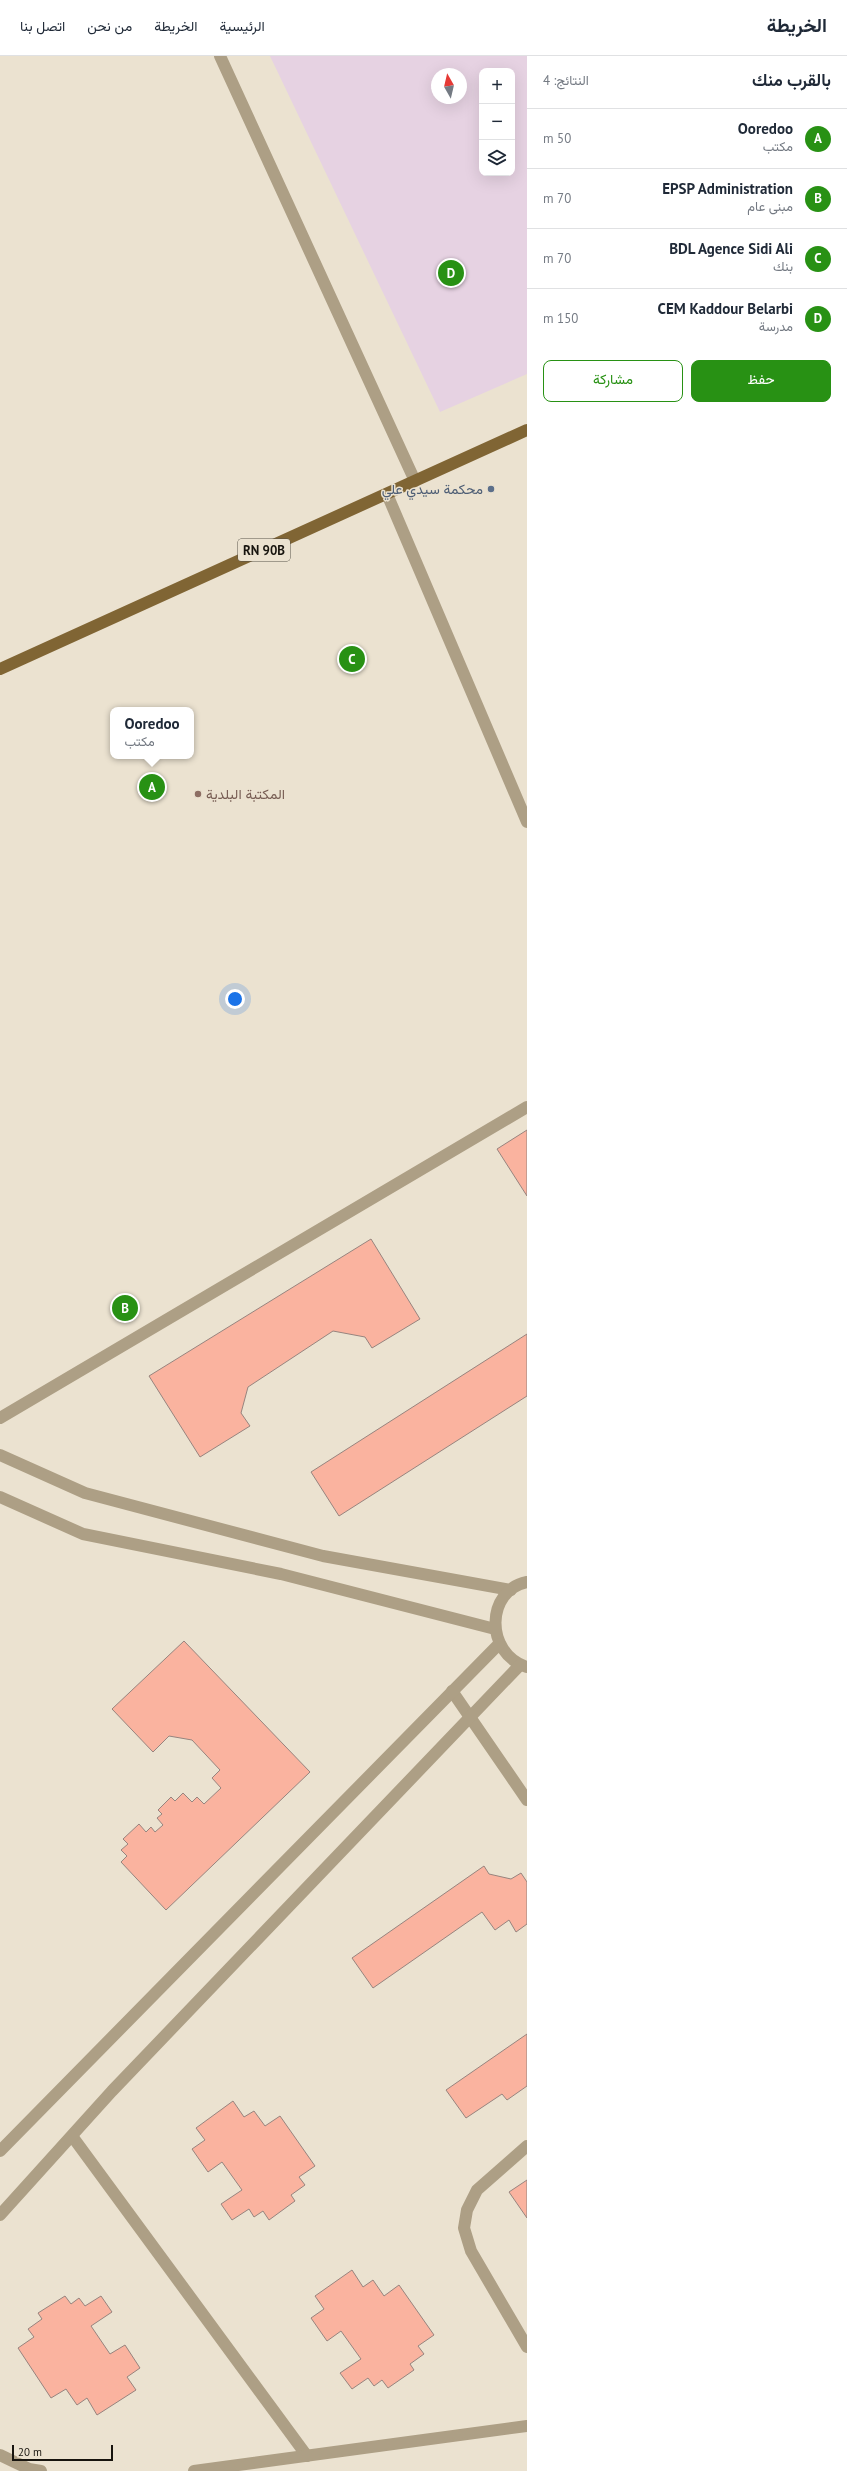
<!DOCTYPE html>
<html lang="ar">
<meta charset="utf-8">
<style>
:root{--surface:#fff;--page:#f6f6f7;--text:#1f2937;--muted:#747a83;--line:#e0e1e3;--accent:#289114}
body{margin:0;font-family:"PT Sans",Vazirmatn,sans-serif;background:var(--page);color:var(--text);direction:rtl}
.controls{position:absolute;right:12px;top:12px;display:grid;overflow:hidden;border-radius:8px;box-shadow:0 4px 16px #0002}
.controls button{width:36px;height:36px;display:grid;place-items:center;padding:0;border:0;border-bottom:1px solid var(--line);background:var(--surface);color:var(--text);font:20px sans-serif}
.compass{position:absolute;left:431px;top:12px;width:36px;height:36px;border-radius:50%;background:var(--surface);box-shadow:0 4px 16px #0002;rotate:352deg}
.scale{position:absolute;left:12px;bottom:10px;width:101px;box-sizing:border-box;padding-left:4px;border:2px solid #17140e;border-top:0;font-size:11px;line-height:14px;white-space:nowrap;color:#17140e;-webkit-text-stroke:3px #ebe2d0;paint-order:stroke}
.you{position:absolute;left:235px;top:943px;width:14px;height:14px;margin:-10px;border:3px solid #fff;border-radius:50%;background:#1a73e8;box-shadow:0 0 0 6px #1a73e833}
.badge{display:grid;place-items:center;width:26px;height:26px;border-radius:50%;background:var(--accent);color:#fff;font-size:13px;font-weight:700}
.pin{position:absolute;translate:-50% -50%;border:2px solid #fff;box-shadow:0 1px 4px #0006}
.popup{position:absolute;left:110px;top:651px;width:84px;height:52px;box-sizing:border-box;display:grid;place-content:center;border-radius:8px;background:var(--surface);filter:drop-shadow(0 1px 3px #0005);font-size:13px;white-space:nowrap;color:var(--muted)}
.popup b{font-size:15px;color:var(--text)}
.popup::after{content:'';position:absolute;left:50%;top:100%;margin-left:-8px;border:8px solid transparent;border-top-color:var(--surface)}
.list{margin:0;padding:0;list-style:none}
h2{display:flex;justify-content:space-between;align-items:center;height:52px;margin:0;padding:0 16px;font-size:17px}
h2 small{font-size:13px;font-weight:400;color:var(--muted)}
.list li{display:grid;grid-template-columns:26px 1fr auto;gap:12px;align-items:center;box-sizing:border-box;height:60px;padding:0 16px;border-top:1px solid var(--line)}
.list b{display:block;font-size:15px;white-space:nowrap}
.list p{margin:0;font-size:13px;white-space:nowrap;color:var(--muted)}
.list em{font-size:13px;font-style:normal;color:var(--muted)}
.actions{display:flex;gap:8px;padding:12px 16px}
.actions a{flex:1;padding:9px 0;border:1px solid var(--accent);border-radius:8px;text-align:center;font-size:14px;color:var(--accent)}
.actions .main{background:var(--accent);color:#fff}
.icon{flex:none;width:22px;height:22px;fill:none;stroke:currentColor;stroke-width:2;stroke-linecap:round;stroke-linejoin:round}
.map{position:relative;flex:none;width:527px;height:2415px;overflow:hidden;direction:ltr}
header{display:flex;align-items:center;gap:24px;box-sizing:border-box;height:56px;padding:0 20px;background:var(--surface);border-bottom:1px solid var(--line)}
header strong{font-size:19px}
nav{display:flex;gap:22px;margin-inline-start:auto;font-size:14px}
main{display:flex}
aside{flex:1;background:var(--surface)}
.map>svg:first-child{display:block}
.education{fill:#e6d2e2;fill-rule:evenodd}
.building{fill:#fab39f;stroke:#97847e}
.lines{fill:none;stroke-linecap:round;stroke-linejoin:round}
.minor{stroke:#ad9f85;stroke-width:12}
.primary{stroke:#806534;stroke-width:12}
.service-dot{fill:#5c6f8a;stroke:#ebe2d0;stroke-width:1.5}
.education-dot{fill:#8d6e63;stroke:#ebe2d0;stroke-width:1.5}
.labels{text-anchor:middle;stroke-width:3;stroke-linejoin:round;paint-order:stroke}
.shield{fill:#ebe2d0;stroke:#575248;stroke-width:1}
.shield-label{font-size:13px;font-weight:bold;fill:#17140e}
.service-label{font-size:14px;fill:#4e5e75;stroke:#ebe2d0;text-anchor:end}
.education-label{font-size:14px;fill:#785e54;stroke:#ebe2d0;text-anchor:start}
</style>
<header>
<strong>الخريطة</strong>
<nav><a>الرئيسية</a><a>الخريطة</a><a>من نحن</a><a>اتصل بنا</a></nav>
</header>
<main>
<aside>
<h2>بالقرب منك<small>النتائج: 4</small></h2>
<ul class="list">
<li><span class="badge">A</span><div><b>Ooredoo</b><p>مكتب</p></div><em>50 m</em></li>
<li><span class="badge">B</span><div><b>EPSP Administration</b><p>مبنى عام</p></div><em>70 m</em></li>
<li><span class="badge">C</span><div><b>BDL Agence Sidi Ali</b><p>بنك</p></div><em>70 m</em></li>
<li><span class="badge">D</span><div><b>CEM Kaddour Belarbi</b><p>مدرسة</p></div><em>150 m</em></li>
</ul>
<div class="actions"><a class="main">حفظ</a><a>مشاركة</a></div>
</aside>
<div class="map">
<svg width="527" height="2415" viewBox="0 0 527 2415">
<rect width="100%" height="100%" fill="#ebe2d0"/>
<path class="education" d="M270,0H527V318L440,356ZM482,15H512V117H482ZM437,18H461V42H437Z"/>
<g class="building">
<polygon points="527,1074 527,1140 497,1093"/>
<polygon points="371,1183 420,1263 372,1292 365,1281 333,1275 248,1331 241,1357 250,1370 200,1401 149,1320"/>
<polygon points="527,1278 527,1340 339,1460 311,1416"/>
<polygon points="184,1585 310,1716 166,1854 121,1806 127,1800 121,1794 128,1788 123,1783 139,1768 146,1776 151,1771 155,1776 163,1769 157,1762 162,1758 158,1754 171,1741 175,1745 183,1737 192,1746 197,1741 204,1748 221,1732 212,1722 220,1714 192,1684 169,1680 153,1696 112,1653"/>
<polygon points="484,1810 489,1818 511,1823 521,1817 527,1826 527,1868 516,1876 509,1864 495,1874 482,1856 373,1932 352,1902"/>
<polygon points="527,1978 527,2030 507,2044 502,2038 466,2062 446,2034"/>
<polygon points="233,2045 244,2061 254,2055 265,2070 280,2060 315,2110 299,2121 305,2129 291,2139 295,2145 269,2164 263,2155 254,2161 249,2153 232,2164 221,2148 242,2134 222,2106 208,2116 192,2093 205,2084 196,2072"/>
<polygon points="527,2124 527,2162 509,2136"/>
<polygon points="352,2214 363,2231 373,2224 384,2240 399,2229 434,2279 418,2290 424,2298 410,2308 414,2314 388,2332 382,2324 374,2330 368,2322 352,2333 340,2317 361,2303 341,2275 327,2285 311,2262 324,2253 315,2240"/>
<polygon points="65,2240 71,2248 79,2242 85,2250 101,2240 112,2256 91,2270 110,2298 125,2289 140,2312 127,2321 136,2334 97,2359 87,2342 77,2349 66,2333 51,2342 18,2292 34,2281 28,2273 42,2263 38,2257"/>
</g>
<g class="lines">
<g class="minor">
<polyline points="220,0 415,425"/>
<polyline points="387,438 527,766"/>
<polyline points="0,1362 527,1051"/>
<polyline points="0,1399 85,1437 323,1500 511,1534"/>
<polyline points="0,1441 83,1478 281,1518 495,1573"/>
<path d="M527,1611C484,1597 486,1534 527,1526"/>
<polyline points="452,1635 527,1744"/>
<polyline points="72,2080 307,2400"/>
<polyline points="527,2090 477,2134 467,2154 464,2172 471,2195 527,2291"/>
<polyline points="0,2095 499,1588"/>
<polyline points="0,2159 112,2035 520,1609"/>
<polyline points="0,2399 29,2413 41,2415"/>
<polyline points="194,2415 527,2370"/>
</g>
<polyline class="primary" points="0,613 527,374"/>
</g>
<circle class="service-dot" cx="491" cy="433" r="4"/>
<circle class="education-dot" cx="198" cy="738" r="4"/>
<g class="labels">
<rect class="shield" x="238" y="483" width="52" height="22" rx="3"/>
<g class="shield-label">
<text x="264" y="499">RN 90B</text>
</g>
<g class="service-label">
<text x="483" y="438">محكمة سيدي علي</text>
</g>
<g class="education-label">
<text x="206" y="743">المكتبة البلدية</text>
</g>
</g>
</svg>
<div class="controls">
<button>+</button>
<button>−</button>
<button><svg class="icon" aria-label="layers" viewBox="0 0 24 24"><path d="M12 4l9 5-9 5-9-5zM3 14l9 5 9-5"/></svg></button>
</div>
<svg class="compass" viewBox="-18 -18 36 36"><path d="M0-13l5 13h-10z" fill="#e53935"/><path d="M0 13l5-13h-10z" fill="#747a83"/></svg>
<div class="scale">20 m</div>
<div class="you"></div>
<div class="pin badge" style="left:152px;top:731px">A</div>
<div class="popup"><b>Ooredoo</b>مكتب</div>
<div class="pin badge" style="left:125px;top:1252px">B</div>
<div class="pin badge" style="left:352px;top:603px">C</div>
<div class="pin badge" style="left:451px;top:217px">D</div>
</div>
</main>
